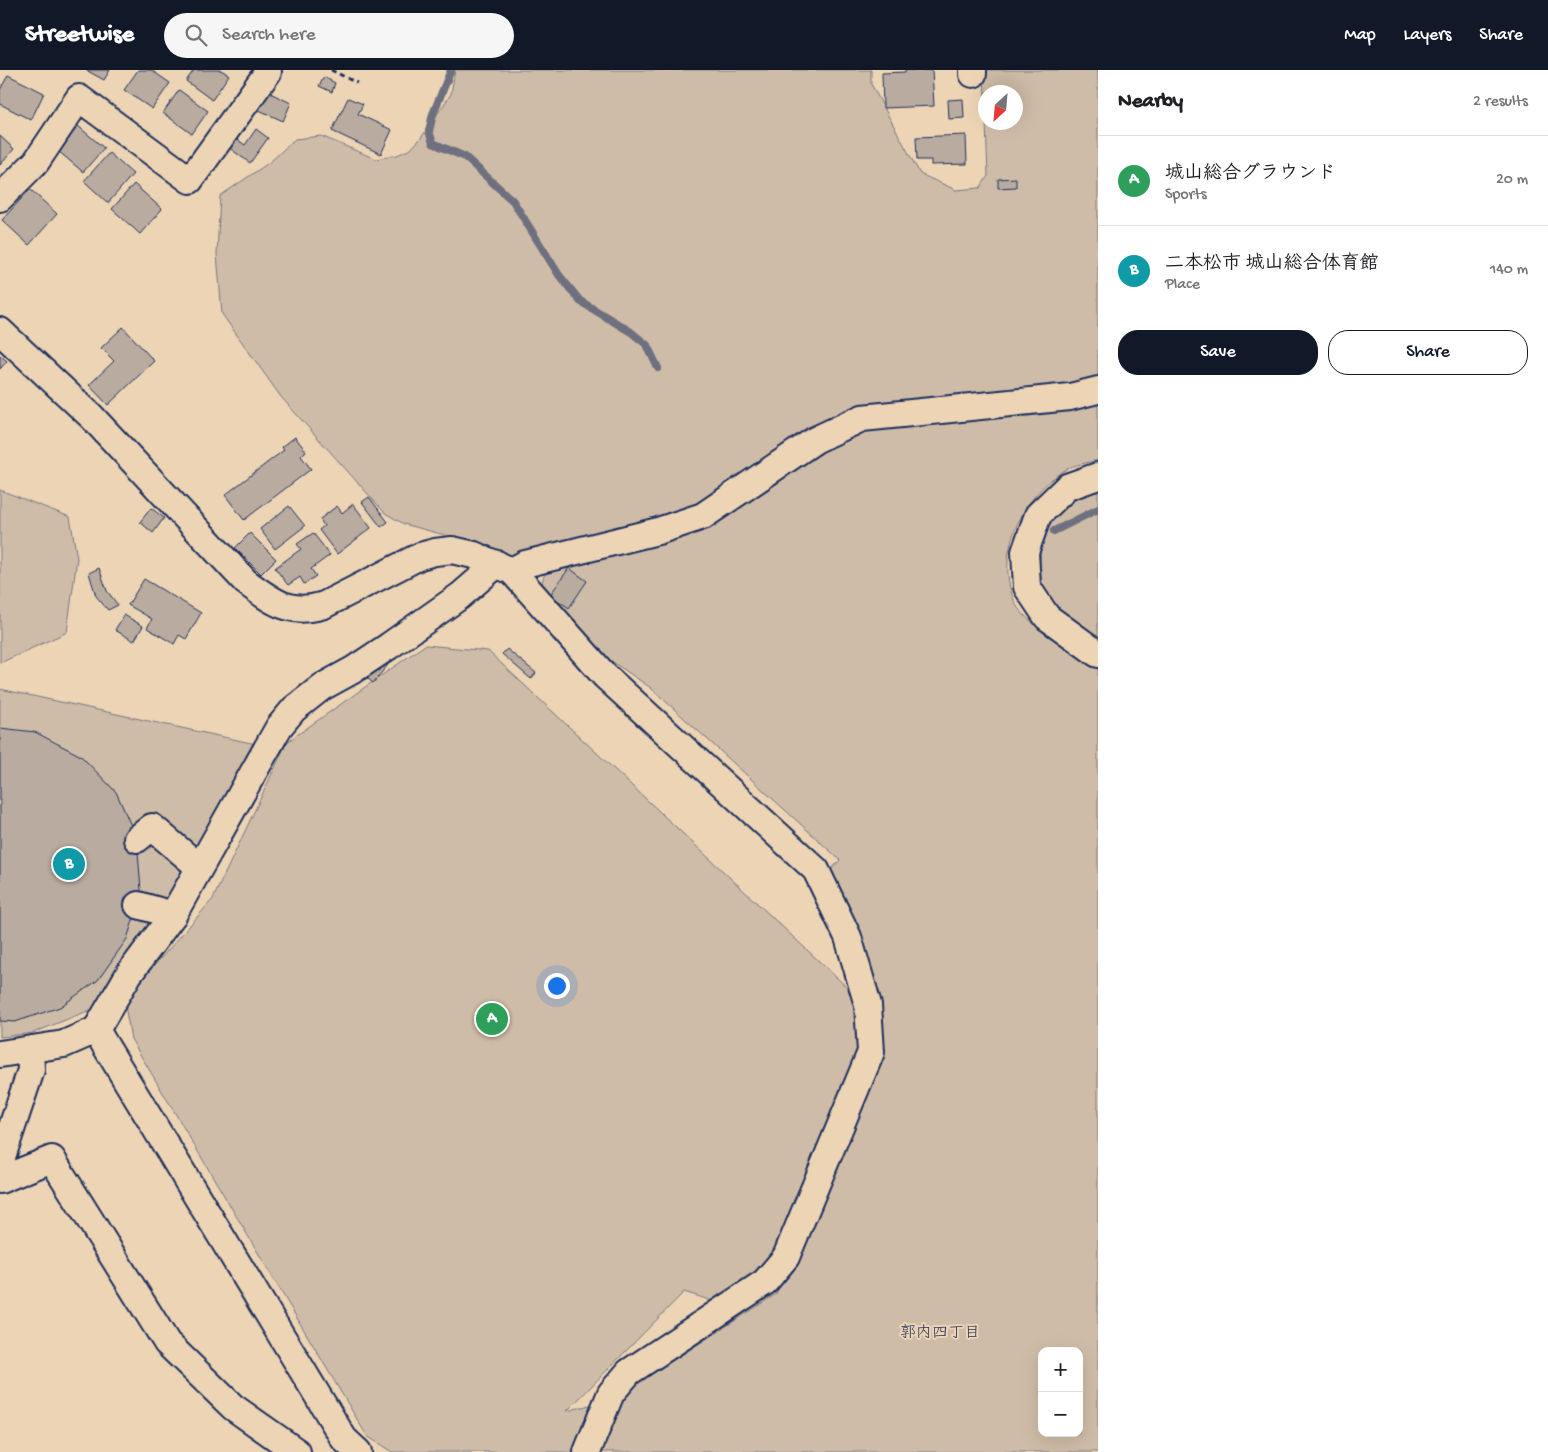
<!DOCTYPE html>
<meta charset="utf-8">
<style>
:root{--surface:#fff;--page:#f6f6f6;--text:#202124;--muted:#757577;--line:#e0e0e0;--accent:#111827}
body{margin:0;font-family:"Gochi Hand","Klee One",sans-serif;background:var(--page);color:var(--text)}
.controls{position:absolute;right:15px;bottom:15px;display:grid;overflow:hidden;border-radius:10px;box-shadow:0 5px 20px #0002}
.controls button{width:45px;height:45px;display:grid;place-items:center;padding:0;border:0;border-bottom:1px solid var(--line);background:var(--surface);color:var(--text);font:25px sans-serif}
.compass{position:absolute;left:978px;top:15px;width:45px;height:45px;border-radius:50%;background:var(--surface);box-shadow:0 5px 20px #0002;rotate:206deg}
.you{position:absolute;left:556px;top:915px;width:18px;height:18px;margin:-12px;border:4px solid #fff;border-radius:50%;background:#1a73e8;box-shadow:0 0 0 8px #1a73e833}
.badge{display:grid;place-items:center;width:32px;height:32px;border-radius:50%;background:var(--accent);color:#fff;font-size:16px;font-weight:700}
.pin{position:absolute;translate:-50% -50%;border:2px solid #fff;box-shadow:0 1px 5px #0006}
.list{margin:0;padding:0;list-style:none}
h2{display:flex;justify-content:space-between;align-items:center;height:65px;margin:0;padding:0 20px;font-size:21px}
h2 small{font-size:16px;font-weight:400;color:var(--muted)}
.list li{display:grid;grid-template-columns:32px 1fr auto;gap:15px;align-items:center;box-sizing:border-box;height:90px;padding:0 20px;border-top:1px solid var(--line)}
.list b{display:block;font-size:19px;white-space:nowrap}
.list p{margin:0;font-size:16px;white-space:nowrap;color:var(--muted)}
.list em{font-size:16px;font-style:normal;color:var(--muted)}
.actions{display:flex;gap:10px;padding:15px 20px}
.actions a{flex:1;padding:11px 0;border:1px solid var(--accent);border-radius:20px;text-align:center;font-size:18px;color:var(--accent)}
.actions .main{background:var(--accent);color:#fff}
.icon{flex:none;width:28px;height:28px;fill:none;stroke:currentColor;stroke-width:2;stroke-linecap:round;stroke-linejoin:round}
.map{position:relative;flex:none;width:1098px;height:1382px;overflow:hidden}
header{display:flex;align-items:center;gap:30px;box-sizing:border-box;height:70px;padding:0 25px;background:var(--accent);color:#fff}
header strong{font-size:24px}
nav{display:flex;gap:28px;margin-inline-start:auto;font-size:18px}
.search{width:350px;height:45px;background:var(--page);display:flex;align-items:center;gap:12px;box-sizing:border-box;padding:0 18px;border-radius:28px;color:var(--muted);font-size:19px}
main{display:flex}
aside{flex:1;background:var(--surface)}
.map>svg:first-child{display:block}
.green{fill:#cfbca8;stroke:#757683;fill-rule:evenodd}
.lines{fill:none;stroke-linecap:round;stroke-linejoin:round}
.stream{stroke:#6e7080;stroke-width:8}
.building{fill:#b9aba0;stroke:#1b2f5e}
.minor-casing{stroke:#1b2f5e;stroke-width:30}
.path{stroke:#1b2f5e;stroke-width:3;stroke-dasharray:5 4;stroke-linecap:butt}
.minor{stroke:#edd4b5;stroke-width:26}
.labels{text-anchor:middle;stroke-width:4;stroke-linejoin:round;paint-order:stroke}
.neighbourhood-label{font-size:16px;fill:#1b2f5e;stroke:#edd4b5}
</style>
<header>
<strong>Streetwise</strong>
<div class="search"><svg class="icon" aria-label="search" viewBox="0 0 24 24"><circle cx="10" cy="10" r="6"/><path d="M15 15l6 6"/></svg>Search here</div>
<nav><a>Map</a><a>Layers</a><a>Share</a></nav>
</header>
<main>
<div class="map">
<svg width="1098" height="1382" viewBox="0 0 1098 1382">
<rect width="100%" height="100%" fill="#edd4b5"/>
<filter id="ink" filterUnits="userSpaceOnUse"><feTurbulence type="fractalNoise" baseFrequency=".02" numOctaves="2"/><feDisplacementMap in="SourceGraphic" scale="10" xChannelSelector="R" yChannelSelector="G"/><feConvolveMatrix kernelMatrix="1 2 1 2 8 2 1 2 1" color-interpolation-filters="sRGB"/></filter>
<g filter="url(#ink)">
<g class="green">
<polygon points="455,0 871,0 871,14 920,104 956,120 980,118 988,106 986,53 1016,52 1016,22 986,22 985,29 984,0 1098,0 1098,309 1058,316 875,334 842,341 811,357 743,405 680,443 512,486 501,485 463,470 404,454 385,443 281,327 222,244 217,184 220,126 270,92 295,69 321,66 376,89 397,85 411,79 421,68 451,24"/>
<path d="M1098,332V390C1088,393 1074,394 1065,400C1021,426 993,486 1016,535C1021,544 1041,560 1049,567C1044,499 1016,452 1098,418V1382H392L367,1366L131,969L124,930L213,829L287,672L425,575L488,581L853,923L863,980L766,1205L716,1232L684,1222L567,1341L613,1329L776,1224L876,980L828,803L840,790L651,618L604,586L545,522C541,513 541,506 550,500L707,455L828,375L856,361ZM1042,1281H1079V1363H1042Z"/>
<polygon points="0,420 70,447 77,488 67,562 0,593"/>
<polygon points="0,619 265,676 100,936 33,963 0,967"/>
</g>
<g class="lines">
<g class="stream">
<polyline points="451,0 433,44 429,61 433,73 465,87 513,131 559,205 580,231 631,262 647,275 658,298"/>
<polyline points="1054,461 1098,439"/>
</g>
</g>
<g class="building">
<polygon points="86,0 110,0 104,10"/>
<polygon points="138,0 151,0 170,13 152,39 124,20"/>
<polygon points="194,0 221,0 229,5 212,30 186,11"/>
<polygon points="905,0 932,0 934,36 883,38 882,3 905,2"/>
<polygon points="8,5 44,23 31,50 0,34 0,20"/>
<polygon points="324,7 335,13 332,22 319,16"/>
<polygon points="179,20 208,41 192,64 163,43"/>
<polygon points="268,22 291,33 283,51 259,40"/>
<polygon points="348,28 363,34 358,44 392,60 381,84 332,61"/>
<polygon points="963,29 964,48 949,49 948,30"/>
<polygon points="78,56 104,78 83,102 57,80"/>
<polygon points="256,59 268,68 250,93 228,77 235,68 245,75"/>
<polygon points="966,65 967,94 931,95 931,90 917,90 916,67"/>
<polygon points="0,66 14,79 0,95"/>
<polygon points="109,83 133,104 108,133 84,111"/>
<polygon points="1016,108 1016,117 998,118 998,109"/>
<polygon points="134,114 162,139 140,164 112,139"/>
<polygon points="30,119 57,144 29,175 2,150"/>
<polygon points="123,257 154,291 108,335 89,315 114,291 101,278"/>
<polygon points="0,285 7,291 0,299"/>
<polygon points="295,367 306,381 301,386 311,399 244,450 225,425 284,380 282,377"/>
<polygon points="369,427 388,452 381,457 362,432"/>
<polygon points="353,434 371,458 337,484 319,460 324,456 320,449 337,436 342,443"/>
<polygon points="289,436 305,456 275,479 260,459"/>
<polygon points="151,438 164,448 153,463 140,452"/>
<polygon points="250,463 276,489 261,504 235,478"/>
<polygon points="313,463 330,485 311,499 316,506 304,514 300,507 288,515 275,498 301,479 297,474"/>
<polygon points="99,498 107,521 118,535 108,540 96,526 89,503"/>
<polygon points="569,498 587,511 569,538 550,525"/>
<polygon points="144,509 201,543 186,569 179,565 174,574 147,558 152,549 128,535"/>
<polygon points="124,545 143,556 134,571 115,560"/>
<polygon points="507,579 536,603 531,609 502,584"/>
<polygon points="386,586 391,591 373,613 367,608"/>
<polygon points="0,658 35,662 81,686 116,722 137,769 141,820 138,835 127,869 98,910 60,937 15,952 0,951"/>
</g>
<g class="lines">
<defs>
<g id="minor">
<polyline points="973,0 973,4"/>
<polyline points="0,128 36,92 79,28 190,110 268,2"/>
<path d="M0,261L92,347L246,512C272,531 290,546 324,535L420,486L435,482L452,480L474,485L512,501L605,606L816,800L848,867L868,935L871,982L786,1187L765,1212L629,1302L611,1323L587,1382"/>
<polyline points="1098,406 1067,417 1038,445 1025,482 1027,517 1047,547 1098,584"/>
<polyline points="512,501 525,494 658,461 703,446 815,370 862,348 1070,327 1098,320"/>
<polyline points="137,769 152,757 199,797"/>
<polyline points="138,835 173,845"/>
<polyline points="96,960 129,904 173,845 279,657 294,639 322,617 353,600 389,576 460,526 497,494"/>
<polyline points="0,984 64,974 96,960 344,1369 358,1382"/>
<polyline points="0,1093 31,1000 30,980"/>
<polyline points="0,1110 52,1089 167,1273 233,1337 297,1382"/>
</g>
</defs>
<use href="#minor" class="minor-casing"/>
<polyline class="path" points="331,0 357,13"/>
<use href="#minor" class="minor"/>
</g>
</g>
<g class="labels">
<g class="neighbourhood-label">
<text x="940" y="1267">郭内四丁目</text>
</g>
</g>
</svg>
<div class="controls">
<button>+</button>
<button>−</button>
</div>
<svg class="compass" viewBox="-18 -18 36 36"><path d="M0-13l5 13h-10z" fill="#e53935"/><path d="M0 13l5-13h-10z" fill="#757577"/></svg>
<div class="you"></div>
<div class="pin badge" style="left:492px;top:949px;background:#2e9e5b">A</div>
<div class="pin badge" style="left:69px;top:794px;background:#0f9aa8">B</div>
</div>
<aside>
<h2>Nearby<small>2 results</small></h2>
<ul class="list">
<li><span class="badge" style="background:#2e9e5b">A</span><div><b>城山総合グラウンド</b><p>Sports</p></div><em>20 m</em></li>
<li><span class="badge" style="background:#0f9aa8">B</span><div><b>二本松市 城山総合体育館</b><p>Place</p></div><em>140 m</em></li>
</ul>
<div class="actions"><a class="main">Save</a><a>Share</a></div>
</aside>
</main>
